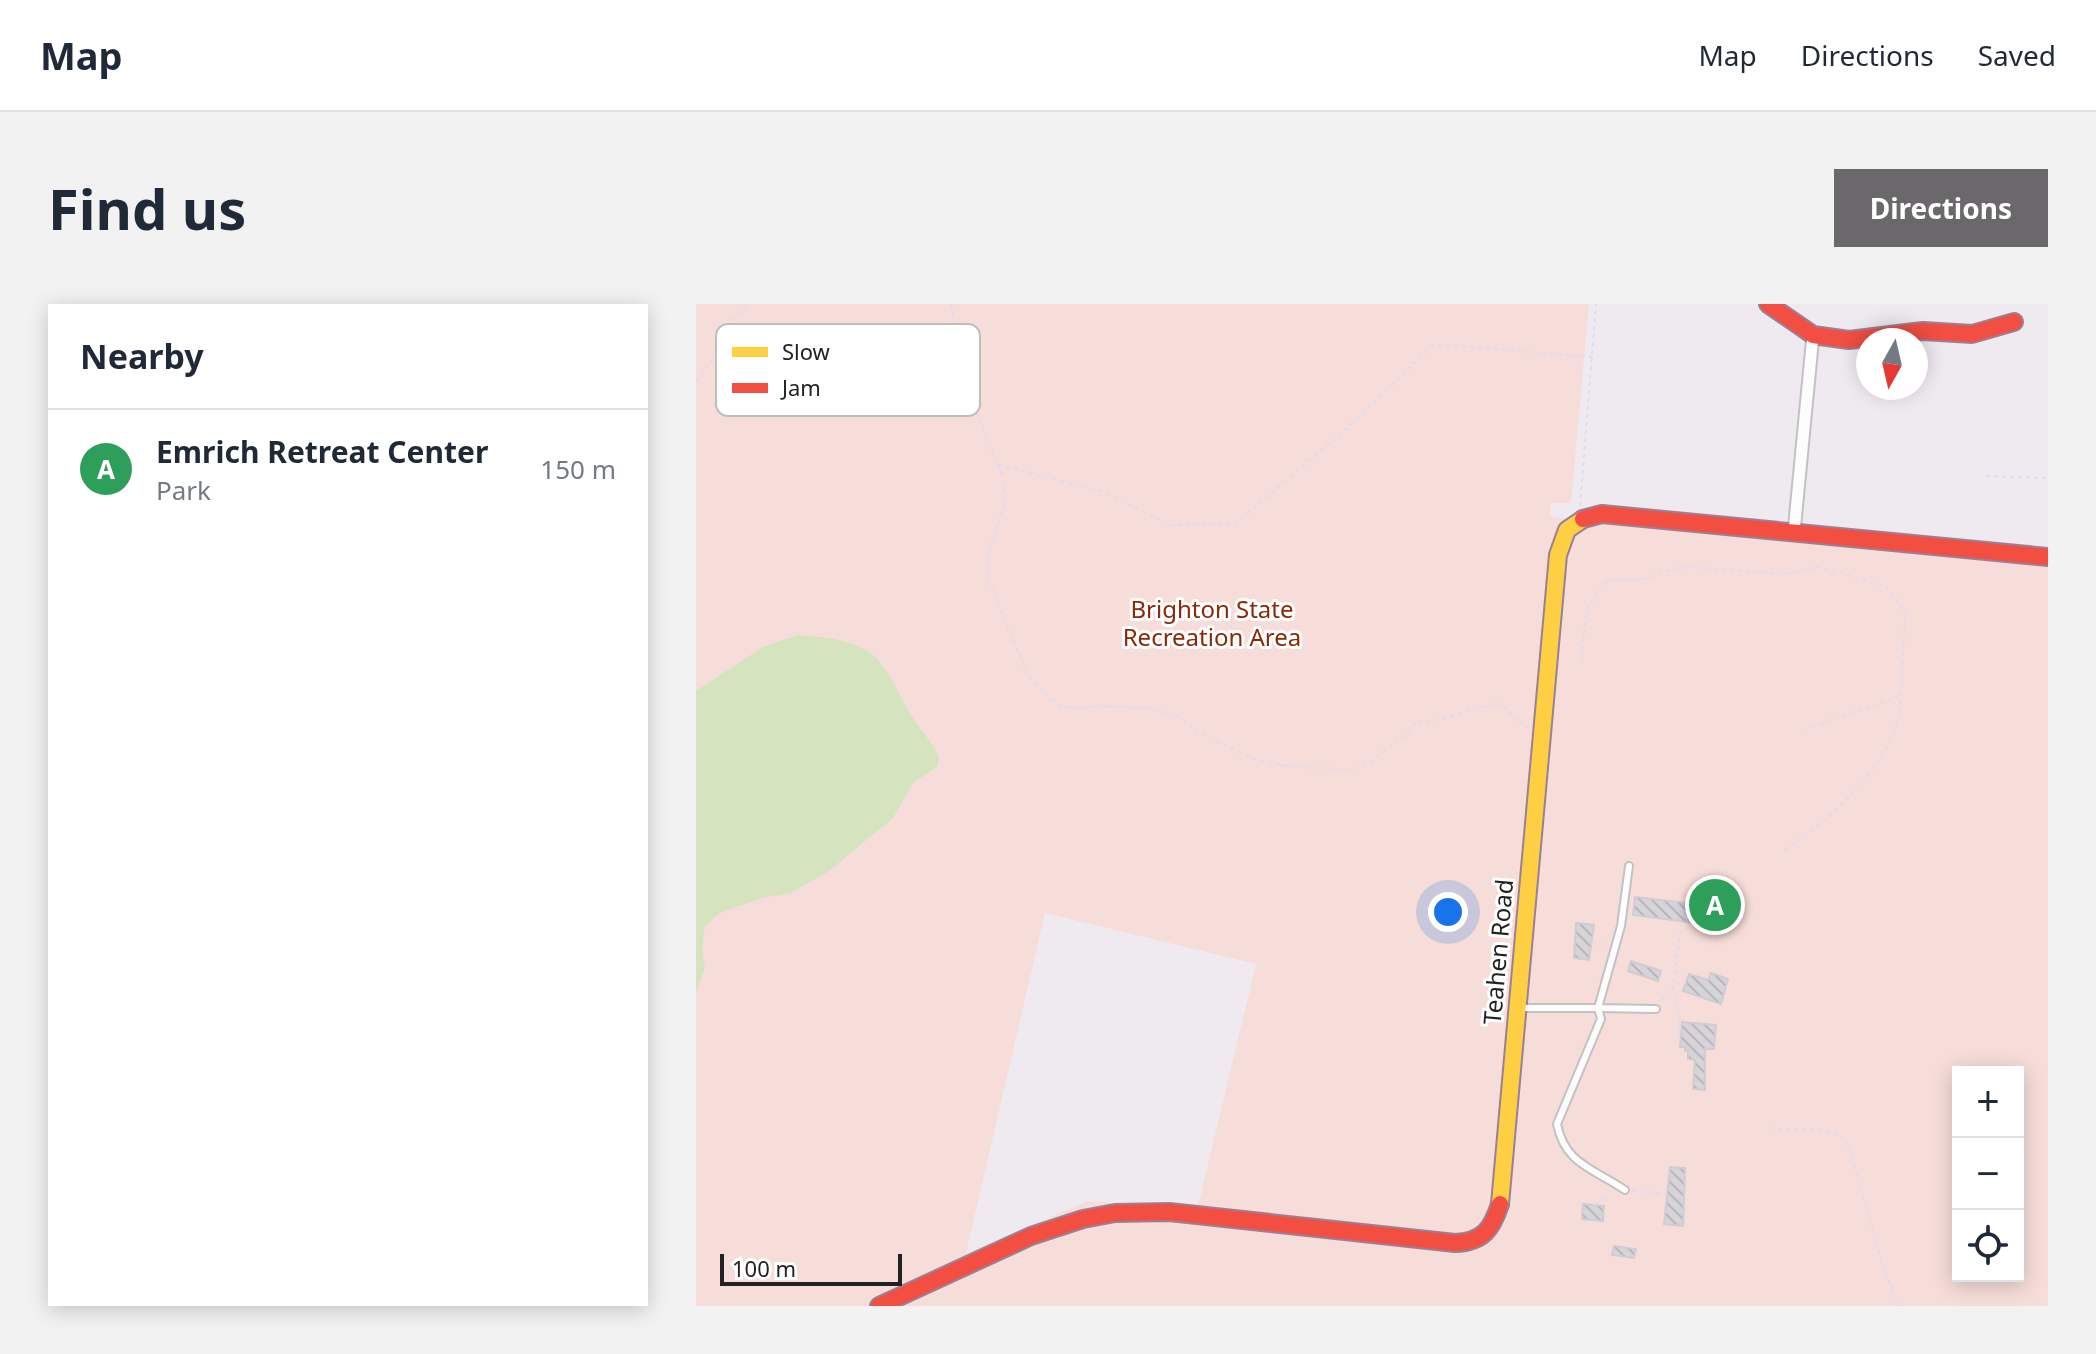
<!DOCTYPE html>
<meta charset="utf-8">
<style>
:root{--surface:#fff;--page:#f2f2f3;--text:#1f2937;--muted:#747a83;--line:#e0e1e3;--accent:#6a686a}
body{margin:0;font-family:"Noto Sans",sans-serif;background:var(--page);color:var(--text)}
.controls{position:absolute;right:24px;bottom:24px;display:grid;overflow:hidden;border-radius:0px;box-shadow:0 4px 20px #0003}
.controls button{width:72px;height:72px;display:grid;place-items:center;padding:0;border:0;border-bottom:2px solid var(--line);background:var(--surface);color:var(--text);font:40px sans-serif}
.compass{position:absolute;left:1160px;top:24px;width:72px;height:72px;border-radius:50%;background:var(--surface);box-shadow:0 4px 20px #0003;rotate:188deg}
.scale{position:absolute;left:24px;bottom:20px;width:182px;box-sizing:border-box;padding-left:8px;border:4px solid #222;border-top:0;font-size:22px;line-height:28px;white-space:nowrap;color:#222;-webkit-text-stroke:6px #fff;paint-order:stroke}
.you{position:absolute;left:752px;top:608px;width:28px;height:28px;margin:-20px;border:6px solid #fff;border-radius:50%;background:#1a73e8;box-shadow:0 0 0 12px #1a73e833}
.badge{display:grid;place-items:center;width:52px;height:52px;border-radius:50%;background:var(--accent);color:#fff;font-size:26px;font-weight:700}
.pin{position:absolute;translate:-50% -50%;border:4px solid #fff;box-shadow:0 2px 8px #0006}
.list{margin:0;padding:0;list-style:none}
h2{display:flex;justify-content:space-between;align-items:center;height:104px;margin:0;padding:0 32px;font-size:34px}
h2 small{font-size:26px;font-weight:400;color:var(--muted)}
.list li{display:grid;grid-template-columns:52px 1fr auto;gap:24px;align-items:center;box-sizing:border-box;height:120px;padding:0 32px;border-top:2px solid var(--line)}
.list b{display:block;font-size:30px;white-space:nowrap}
.list p{margin:0;font-size:26px;white-space:nowrap;color:var(--muted)}
.list em{font-size:26px;font-style:normal;color:var(--muted)}
.icon{flex:none;width:44px;height:44px;fill:none;stroke:currentColor;stroke-width:2;stroke-linecap:round;stroke-linejoin:round}
.map{position:relative;flex:none;width:1352px;height:1002px;overflow:hidden;border-radius:0px}
header{display:flex;align-items:center;gap:48px;box-sizing:border-box;height:112px;padding:0 40px;background:var(--surface);border-bottom:2px solid var(--line)}
header strong{font-size:38px}
nav{display:flex;gap:44px;margin-inline-start:auto;font-size:28px}
.intro{display:flex;align-items:center;justify-content:space-between;box-sizing:border-box;height:192px;padding:0 48px}
h1{margin:0;font-size:56px}
.button{padding:20px 36px;border-radius:0px;background:var(--accent);color:#fff;font-size:28px;font-weight:700}
main{display:flex;gap:48px;padding:0 48px}
aside{flex:1;background:var(--surface);border-radius:0px;box-shadow:0 4px 20px #0003}
.map>svg:first-child{display:block}
.park{fill:#f6ddd9;fill-rule:evenodd}
.water{fill:#d5e4be}
.building{fill:url(#building-back-hatch);stroke:#d1ccd3;stroke-width:2}
.lines{fill:none;stroke-linecap:round;stroke-linejoin:round}
.lane-casing{stroke:#c3c1c3;stroke-width:10}
.street-casing{stroke:#c3c1c3;stroke-width:15}
.slow-casing{stroke:#9b8095;stroke-width:20}
.jam-casing{stroke:#9b8095;stroke-width:20}
.path{stroke:#e0dbed;stroke-width:2;stroke-dasharray:4 4;stroke-linecap:butt}
.lane{stroke:#fdfcfd;stroke-width:6}
.street{stroke:#fdfcfd;stroke-width:11}
.slow{stroke:#ffcf43;stroke-width:16}
.jam{stroke:#f24e42;stroke-width:16}
.labels{text-anchor:middle;stroke-width:6;stroke-linejoin:round;paint-order:stroke}
.park-label{font-size:24px;fill:#882907;stroke:#fff}
.street-label{font-size:24px;fill:#222;stroke:#fff}
.key{fill:#fff;stroke:#bdbdbd;stroke-width:2}
.key-label{font-size:22px;fill:#222}
</style>
<header>
<strong>Map</strong>
<nav><a>Map</a><a>Directions</a><a>Saved</a></nav>
</header>
<div class="intro"><h1>Find us</h1><a class="button">Directions</a></div>
<main>
<aside>
<h2>Nearby<small></small></h2>
<ul class="list">
<li><span class="badge" style="background:#2e9e5b">A</span><div><b>Emrich Retreat Center</b><p>Park</p></div><em>150 m</em></li>
</ul>
</aside>
<div class="map">
<svg width="1352" height="1002" viewBox="0 0 1352 1002">
<defs>
<pattern id="building-back-hatch" width="6" height="6" patternUnits="userSpaceOnUse" patternTransform="scale(2)"><rect width="6" height="6" fill="#d6d4d8"/><path d="M-1 5l2 2M0 0l6 6M5-1l2 2" fill="none" stroke="#b7b6b9"/></pattern>
</defs>
<rect width="100%" height="100%" fill="#efeaf0"/>
<path class="park" d="M0,0H893L875,199H855L854,213L1352,262V1002H0ZM349,609L560,660L501,906L392,897L270,949ZM1262,768H1322V972H1262Z"/>
<path class="water" d="M101,331C127,333 165,335 183,357C196,373 205,394 215,411C224,426 236,437 243,453L241,463L218,478L197,514L133,567L95,589L66,594L24,609L9,622L6,643L9,663L0,689V387L67,343Z"/>
<g class="building">
<polygon points="939,593 1017,602 1014,621 937,611"/>
<polygon points="880,619 898,621 893,656 878,654"/>
<polygon points="935,657 965,667 962,677 932,667"/>
<polygon points="1015,669 1032,675 1025,700 987,687 993,670 1012,676"/>
<polygon points="986,718 1020,721 1018,745 1009,745 1009,786 997,785 999,756 992,755 992,747 989,747 989,743 984,743"/>
<polygon points="974,863 989,864 987,922 968,920"/>
<polygon points="887,900 908,902 907,917 886,915"/>
<polygon points="918,942 940,945 938,954 916,951"/>
</g>
<g class="lines">
<defs>
<g id="lane">
<polyline points="933,562 925,622 902,704 960,705"/>
<path d="M822,704H902L905,715L861,820C869,861 899,865 929,886"/>
</g>
<polyline id="street" points="1098,228 1117,31"/>
<polyline id="slow" points="804,900 862,251 871,226 887,215"/>
<g id="jam">
<polyline points="1072,0 1117,31 1153,36 1227,27 1276,30 1318,18"/>
<polyline points="887,215 906,210 1352,253"/>
<path d="M183,1002L335,932L387,915L419,909L473,908L759,939C787,938 796,925 804,900"/>
</g>
</defs>
<use href="#lane" class="lane-casing"/>
<use href="#street" class="street-casing"/>
<use href="#slow" class="slow-casing"/>
<use href="#jam" class="jam-casing"/>
<g class="path">
<polyline points="255,0 278,103 307,174 309,197 293,249 291,274 333,373 363,402 380,404 404,402 451,404 485,414 503,429 558,455 596,463 658,465 673,459 704,435 721,418 747,415 798,399 811,404 817,415 833,423"/>
<polyline points="0,77 28,41 33,19 52,0"/>
<polyline points="302,161 406,187 475,221 539,220 647,128 738,40 896,53"/>
<polyline points="1290,172 1352,174"/>
<polyline points="884,202 900,0"/>
<path d="M888,361L885,351L891,307L904,283L912,276L950,275L975,265L992,263L1087,270L1121,263L1136,266L1190,283L1203,299L1209,312L1204,411C1188,468 1134,515 1087,547"/>
<polyline points="1109,425 1206,391"/>
<polyline points="895,639 908,640"/>
<polyline points="979,678 990,679"/>
<polyline points="966,695 976,684"/>
<polyline points="983,733 984,716 977,683 985,621"/>
<path d="M1074,824C1104,829 1127,818 1151,838L1189,968L1203,1002"/>
<polyline points="936,887 971,890"/>
<polyline points="898,901 912,892"/>
</g>
<use href="#lane" class="lane"/>
<use href="#street" class="street"/>
<use href="#slow" class="slow"/>
<use href="#jam" class="jam"/>
</g>
<g class="labels">
<g class="park-label">
<text x="516" y="314">Brighton State<tspan x="516" dy="28">Recreation Area</tspan></text>
</g>
<g class="street-label">
<text transform="translate(803 648) rotate(-85)" y="8">Teahen Road</text>
</g>
</g>
<rect x="20" y="20" width="264" height="92" rx="12" class="key"/>
<rect x="36" y="43" width="36" height="10" fill="#ffcf43"/>
<rect x="36" y="79" width="36" height="10" fill="#f24e42"/>
<g class="key-label">
<text x="86" y="56">Slow</text>
<text x="86" y="92">Jam</text>
</g>
</svg>
<div class="controls">
<button>+</button>
<button>−</button>
<button><svg class="icon" aria-label="locate" viewBox="0 0 24 24"><circle cx="12" cy="12" r="6"/><path d="M12 2v4M12 18v4M2 12h4M18 12h4"/></svg></button>
</div>
<svg class="compass" viewBox="-18 -18 36 36"><path d="M0-13l5 13h-10z" fill="#e53935"/><path d="M0 13l5-13h-10z" fill="#747a83"/></svg>
<div class="scale">100 m</div>
<div class="you"></div>
<div class="pin badge" style="left:1019px;top:601px;background:#2e9e5b">A</div>
</div>
</main>
